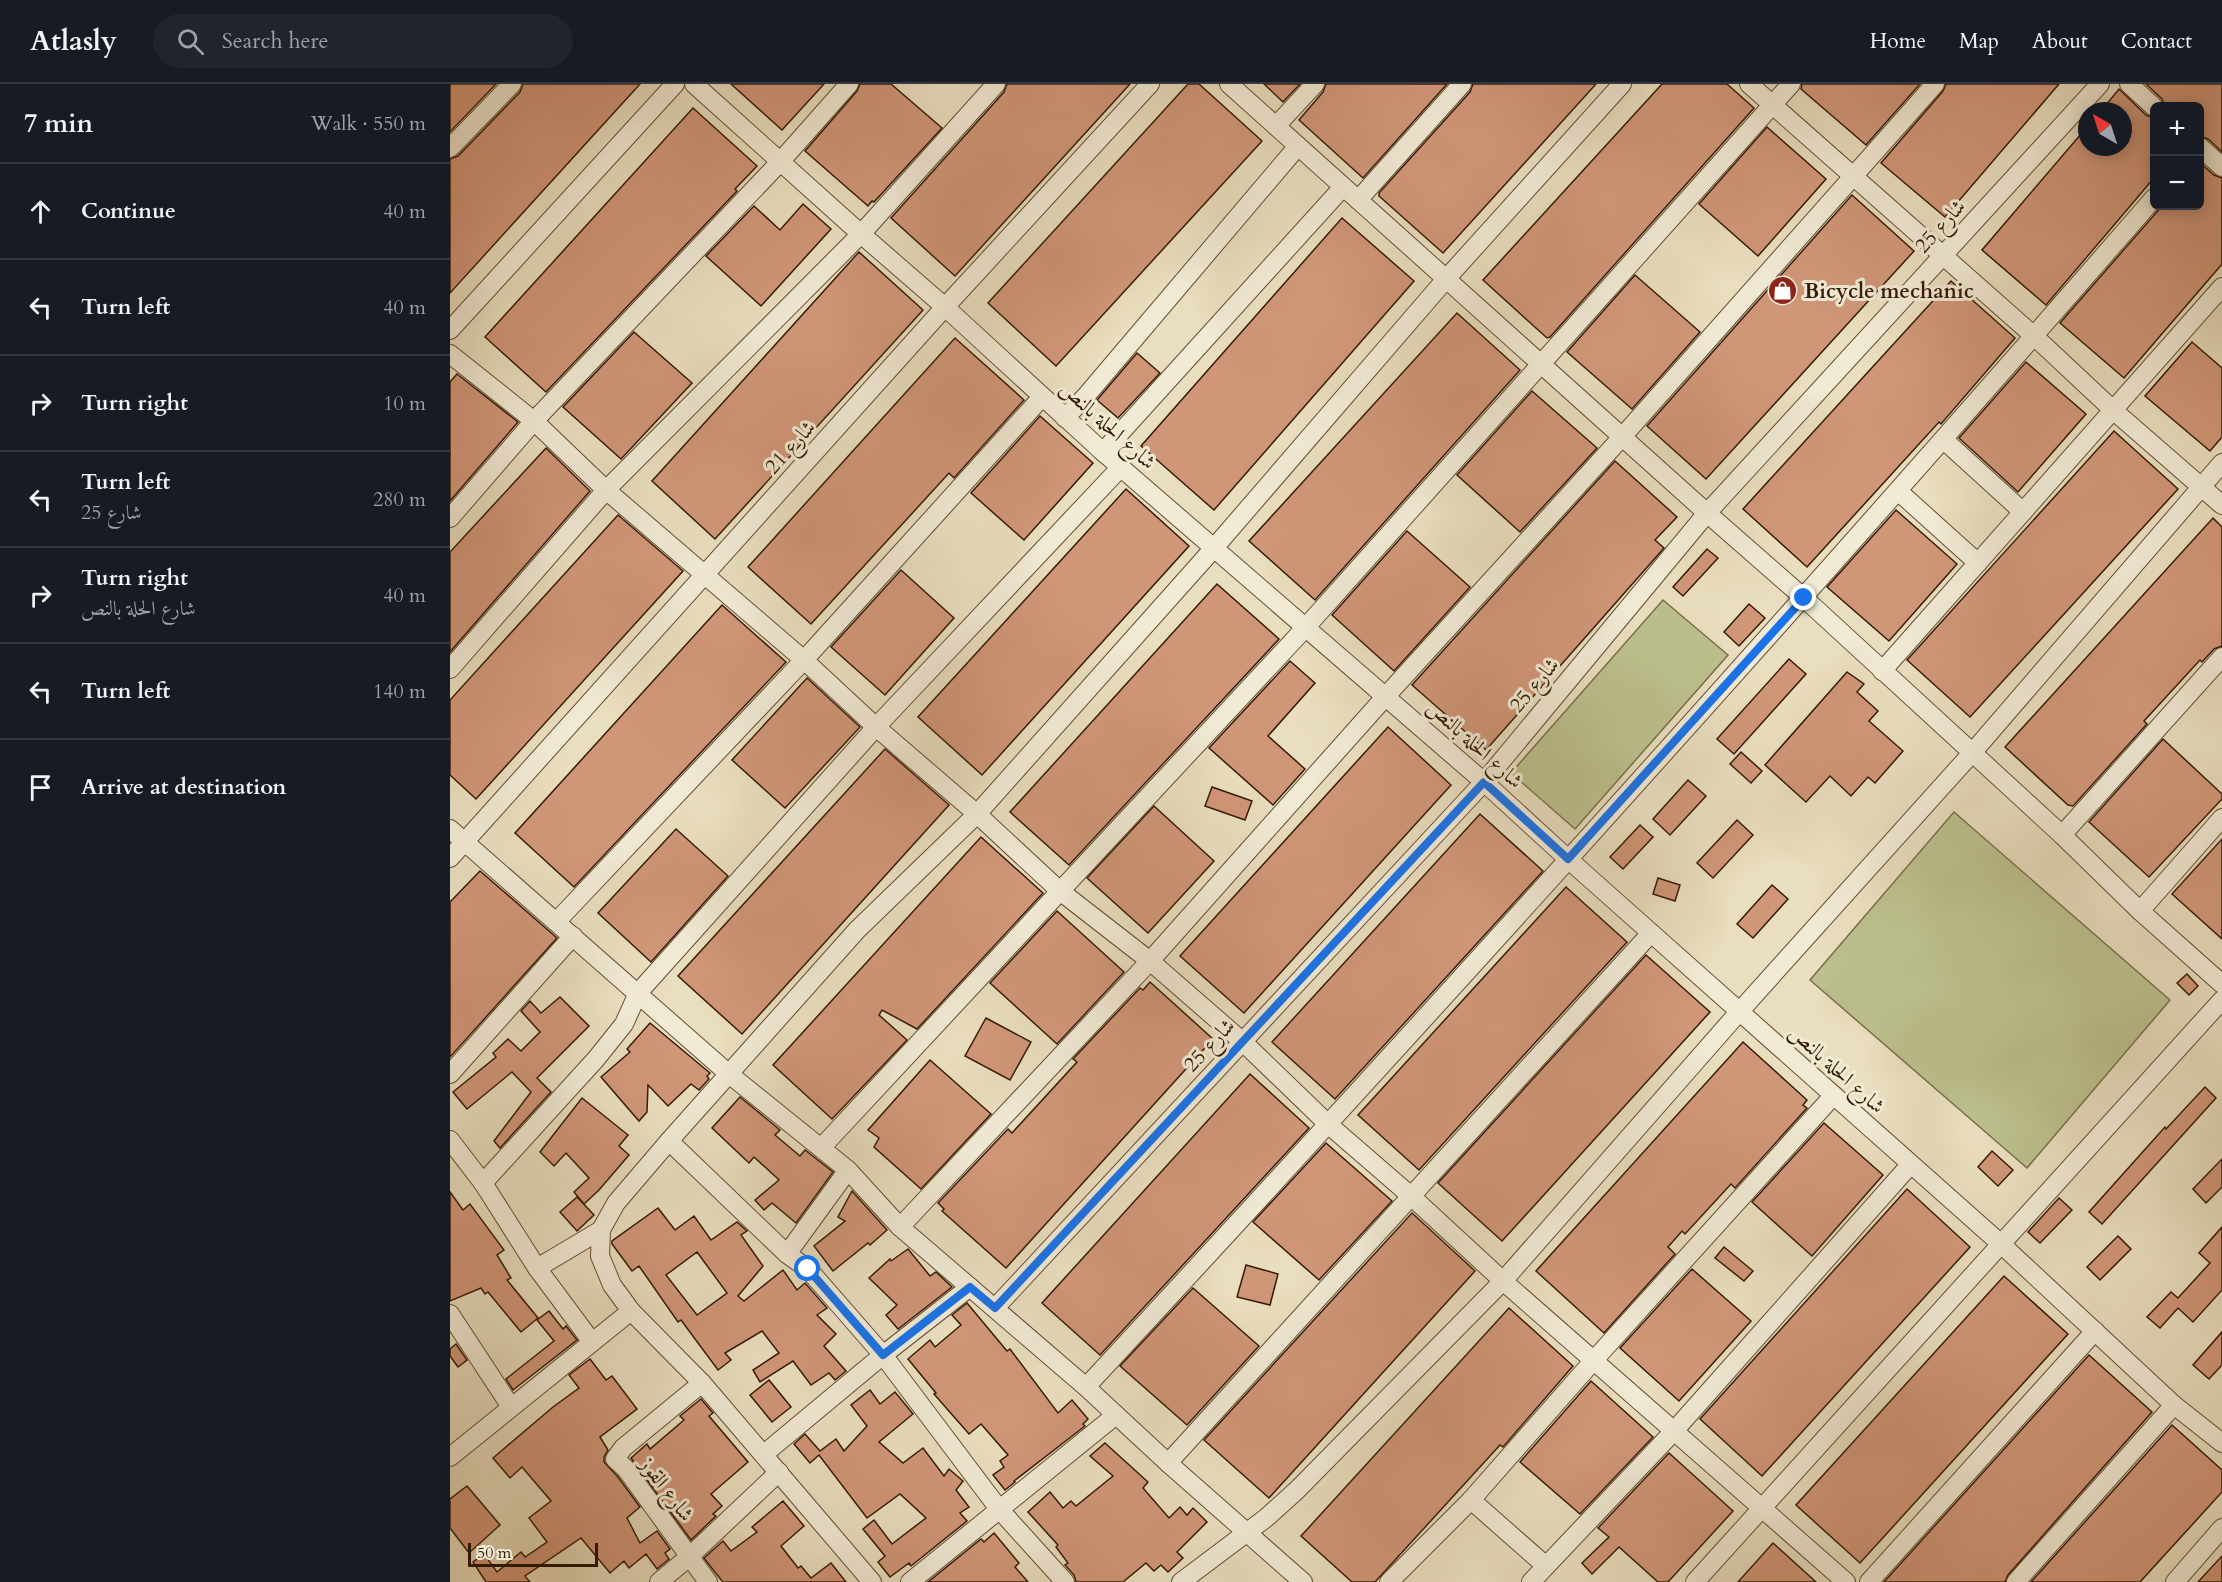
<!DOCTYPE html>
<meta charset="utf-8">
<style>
:root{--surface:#171b24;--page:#20242c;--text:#f1f3f6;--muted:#9ea1a6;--line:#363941}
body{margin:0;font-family:Cardo,Amiri,serif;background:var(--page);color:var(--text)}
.controls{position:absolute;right:18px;top:18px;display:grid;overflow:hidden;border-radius:9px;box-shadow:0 3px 15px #0003}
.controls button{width:54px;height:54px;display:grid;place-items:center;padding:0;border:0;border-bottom:2px solid var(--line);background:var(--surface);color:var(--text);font:30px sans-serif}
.compass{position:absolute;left:1628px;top:18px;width:54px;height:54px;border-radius:50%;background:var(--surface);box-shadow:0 3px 15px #0003;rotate:321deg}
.scale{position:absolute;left:18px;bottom:15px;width:130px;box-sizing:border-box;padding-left:6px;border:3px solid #361b04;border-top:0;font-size:16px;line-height:21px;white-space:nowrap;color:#361b04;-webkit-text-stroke:4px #f1ead5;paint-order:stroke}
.stop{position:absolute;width:18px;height:18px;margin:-14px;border:4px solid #1a73e8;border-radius:50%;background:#fff}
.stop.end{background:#1a73e8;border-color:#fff;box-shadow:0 2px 6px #0008}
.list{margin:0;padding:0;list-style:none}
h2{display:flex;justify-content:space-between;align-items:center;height:78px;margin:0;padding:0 24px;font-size:26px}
h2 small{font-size:20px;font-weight:400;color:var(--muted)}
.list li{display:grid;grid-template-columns:39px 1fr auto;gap:18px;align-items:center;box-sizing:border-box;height:96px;padding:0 24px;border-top:2px solid var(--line)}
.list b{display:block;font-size:22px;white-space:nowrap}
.list p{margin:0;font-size:20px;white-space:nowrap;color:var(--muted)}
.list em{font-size:20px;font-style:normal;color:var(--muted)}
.icon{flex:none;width:33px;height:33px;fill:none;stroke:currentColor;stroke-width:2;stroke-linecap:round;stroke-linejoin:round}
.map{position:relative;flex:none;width:1772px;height:1498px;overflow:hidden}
header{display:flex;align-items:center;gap:36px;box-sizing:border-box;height:84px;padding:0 30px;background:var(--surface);border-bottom:2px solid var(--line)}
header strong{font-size:28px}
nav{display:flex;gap:33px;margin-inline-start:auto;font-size:21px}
.search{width:420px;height:54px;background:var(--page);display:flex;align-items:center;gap:15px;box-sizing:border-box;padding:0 21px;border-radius:33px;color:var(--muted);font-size:22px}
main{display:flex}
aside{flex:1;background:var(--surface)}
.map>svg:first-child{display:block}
.green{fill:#bcc08e;stroke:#796e49;stroke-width:1.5}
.building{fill:#d09678;stroke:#361b04;stroke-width:1.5;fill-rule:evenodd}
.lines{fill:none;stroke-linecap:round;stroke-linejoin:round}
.minor-casing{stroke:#634c33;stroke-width:20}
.minor{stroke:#f1ead5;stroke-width:18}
.route{stroke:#1a73e8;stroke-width:8}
.labels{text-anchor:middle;stroke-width:6;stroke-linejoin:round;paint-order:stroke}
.street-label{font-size:21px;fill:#361b04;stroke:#f1ead5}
.poi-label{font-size:21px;font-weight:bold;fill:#361b04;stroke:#f1ead5;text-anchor:start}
</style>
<header>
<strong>Atlasly</strong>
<div class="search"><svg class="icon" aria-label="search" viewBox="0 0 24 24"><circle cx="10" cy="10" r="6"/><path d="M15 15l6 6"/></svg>Search here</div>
<nav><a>Home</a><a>Map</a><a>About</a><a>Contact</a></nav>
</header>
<main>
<aside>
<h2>7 min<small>Walk · 550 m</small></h2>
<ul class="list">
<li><svg class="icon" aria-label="ahead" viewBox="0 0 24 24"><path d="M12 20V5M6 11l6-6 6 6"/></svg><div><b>Continue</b></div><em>40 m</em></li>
<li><svg class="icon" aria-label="left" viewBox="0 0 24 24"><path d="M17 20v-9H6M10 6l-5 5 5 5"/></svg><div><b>Turn left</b></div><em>40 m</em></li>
<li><svg class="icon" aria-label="right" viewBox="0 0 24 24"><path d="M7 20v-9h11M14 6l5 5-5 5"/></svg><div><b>Turn right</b></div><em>10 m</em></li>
<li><svg class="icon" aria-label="left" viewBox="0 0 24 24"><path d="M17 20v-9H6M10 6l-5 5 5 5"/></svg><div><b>Turn left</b><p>شارع 25</p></div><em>280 m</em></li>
<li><svg class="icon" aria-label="right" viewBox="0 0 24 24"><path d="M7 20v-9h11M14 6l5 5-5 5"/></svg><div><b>Turn right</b><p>شارع الحلة بالنص</p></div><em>40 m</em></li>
<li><svg class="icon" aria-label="left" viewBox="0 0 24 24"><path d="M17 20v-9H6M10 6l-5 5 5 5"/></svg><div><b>Turn left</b></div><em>140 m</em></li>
<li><svg class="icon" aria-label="arrive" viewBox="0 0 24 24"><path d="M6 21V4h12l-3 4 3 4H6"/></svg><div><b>Arrive at destination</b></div></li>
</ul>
</aside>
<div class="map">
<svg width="1772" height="1498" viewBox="0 0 1772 1498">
<rect width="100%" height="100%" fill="#e9debf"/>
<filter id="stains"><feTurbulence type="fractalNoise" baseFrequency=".00333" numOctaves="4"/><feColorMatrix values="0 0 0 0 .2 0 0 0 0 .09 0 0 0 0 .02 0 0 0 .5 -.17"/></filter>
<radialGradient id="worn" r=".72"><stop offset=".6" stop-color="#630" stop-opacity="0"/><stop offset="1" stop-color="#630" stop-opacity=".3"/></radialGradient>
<g class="green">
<polygon points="1213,516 1278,571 1125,745 1061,689"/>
<polygon points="1504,728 1720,916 1577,1084 1360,896"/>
</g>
<g class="building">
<polygon points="0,0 46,0 0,48"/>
<polygon points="73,0 190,0 0,209 0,75 8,72 70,8"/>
<polygon points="281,0 374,0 332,46"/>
<polygon points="410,0 441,0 492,44 424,118 422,117 418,122 355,67 407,7"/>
<polygon points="557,0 680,0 505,192 441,134 554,8"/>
<polygon points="738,0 749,0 812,57 606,282 538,219"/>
<polygon points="814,0 850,0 833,18"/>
<polygon points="876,0 997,0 913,94 849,36 873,8"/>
<polygon points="1023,0 1146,0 993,169 929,112 929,109 1020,8"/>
<polygon points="1212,0 1277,0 1304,24 1100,253 1097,254 1033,196"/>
<polygon points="1352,0 1470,0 1416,61 1351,5"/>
<polygon points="1496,0 1609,0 1495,133 1431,79 1493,7"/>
<polygon points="1696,0 1772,0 1772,68 1758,55 1749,52 1749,22 1715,22 1712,15"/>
<polygon points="1669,5 1696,31 1704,34 1704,94 1596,221 1532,166 1637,43 1637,63 1673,63 1673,27 1651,27"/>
<polygon points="243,24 307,82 285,105 287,107 96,308 35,253"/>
<polygon points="1317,43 1376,95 1308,172 1249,120"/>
<polygon points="1749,78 1764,91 1772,94 1772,180 1674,294 1610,239 1712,122 1749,122"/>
<polygon points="1402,111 1464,167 1256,395 1197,342"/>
<polygon points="353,120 381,145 311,222 256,172 304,122 330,146"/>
<polygon points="892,134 964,197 764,426 691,362"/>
<polygon points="409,168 473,226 265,455 202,397"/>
<polygon points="1185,191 1250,248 1182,325 1117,268"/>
<polygon points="1501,197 1565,254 1491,340 1489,338 1357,483 1293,425"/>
<polygon points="1007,229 1070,286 865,516 799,457"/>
<polygon points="184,248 242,299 171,375 113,323"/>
<polygon points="505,254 574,316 504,394 499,389 361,540 298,483"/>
<polygon points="1742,258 1772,284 1772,353 1760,367 1695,312"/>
<polygon points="687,269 710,289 668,334 647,316"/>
<polygon points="1576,278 1636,330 1568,408 1509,354"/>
<polygon points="7,290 68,338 0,417 0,298"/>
<polygon points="1082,307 1147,364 1070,448 1007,391"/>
<polygon points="590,332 643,379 574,456 521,409"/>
<polygon points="1664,347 1728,405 1520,633 1457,576"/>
<polygon points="96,364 140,407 0,568 0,468"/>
<polygon points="1165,377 1227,433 1205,456 1214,464 1036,666 962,601"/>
<polygon points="676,405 739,462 532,691 468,633"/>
<polygon points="1446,426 1507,480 1439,557 1377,503"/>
<polygon points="168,431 233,487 26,715 0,691 0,616"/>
<polygon points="1763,434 1772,443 1772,562 1764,565 1752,578 1750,576 1694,637 1697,640 1623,722 1618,721 1555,663"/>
<polygon points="957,447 1020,503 944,587 882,531"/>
<polygon points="1257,465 1268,474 1233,512 1223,503"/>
<polygon points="451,486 504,534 435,611 381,563"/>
<polygon points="767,500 829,555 619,781 560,728"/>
<polygon points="1299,520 1315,534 1289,562 1274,548"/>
<polygon points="272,521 336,578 124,803 65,749"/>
<polygon points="1339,575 1356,590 1284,670 1267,655"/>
<polygon points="840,577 865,599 818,652 855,685 823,721 759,664"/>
<polygon points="1397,588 1414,600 1407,608 1428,627 1419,637 1453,667 1425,699 1418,693 1401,712 1380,692 1356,718 1315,681"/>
<polygon points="357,594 410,643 335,724 282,676"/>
<polygon points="938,643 1001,701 794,929 730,872"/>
<polygon points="1713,655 1772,710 1772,715 1699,793 1639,738"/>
<polygon points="435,665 499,721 292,950 228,892"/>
<polygon points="1291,668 1312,687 1301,699 1280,680"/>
<polygon points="1238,696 1256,712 1220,751 1203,735"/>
<polygon points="762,703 802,717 795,736 755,722"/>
<polygon points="704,722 764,777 698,849 637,794"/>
<polygon points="1030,730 1093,787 885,1015 822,958"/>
<polygon points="1287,736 1303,751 1263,794 1247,779"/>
<polygon points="1190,741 1203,753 1173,785 1160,773"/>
<polygon points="226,745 278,792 201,878 148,829"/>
<polygon points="531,753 593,809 467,945 432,926 429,931 457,956 382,1035 323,981"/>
<polygon points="1772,755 1772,855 1722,810"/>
<polygon points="30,787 107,854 0,973 0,818"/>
<polygon points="1208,794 1230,801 1225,817 1203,810"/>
<polygon points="1322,801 1338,815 1303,854 1287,840"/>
<polygon points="1116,803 1177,858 969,1086 908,1031"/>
<polygon points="607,827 674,888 607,960 540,899"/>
<polygon points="1196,871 1260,928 1052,1157 988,1099"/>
<polygon points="1737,890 1748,902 1739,911 1727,899"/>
<polygon points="700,898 763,955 556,1184 492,1127 494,1125 488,1119 558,1045 562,1049 627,978 623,975 690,904 693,906"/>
<polygon points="110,913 139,942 87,994 101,1008 50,1064 44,1057 81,1008 62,988 17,1025 3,1008 46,973 43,969 58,955 71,967 90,948 71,927 80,917 91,929"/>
<polygon points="536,934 581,958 560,996 515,972"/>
<polygon points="200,939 260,989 257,992 259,995 249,1006 241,1000 218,1022 198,1001 197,1028 189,1037 151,993 180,968 177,965"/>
<polygon points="1293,958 1357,1016 1353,1021 1357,1024 1285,1104 1281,1100 1235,1150 1232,1147 1218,1163 1225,1170 1154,1249 1086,1187"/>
<polygon points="480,976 541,1030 471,1105 424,1063 429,1054 418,1046"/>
<polygon points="800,990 859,1044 650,1271 592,1219"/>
<polygon points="1755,1003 1766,1014 1652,1140 1639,1128 1715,1043 1716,1045"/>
<polygon points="290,1013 330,1046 325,1051 350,1072 355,1066 383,1088 346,1139 322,1119 314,1126 305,1116 329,1096 327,1094 304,1073 299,1079 262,1044"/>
<polygon points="132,1014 178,1051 169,1062 179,1071 149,1106 134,1120 124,1108 139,1094 116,1069 104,1082 90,1068"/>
<polygon points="1374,1039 1433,1091 1362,1172 1302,1118"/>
<polygon points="876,1059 942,1117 869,1196 803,1138"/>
<polygon points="1542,1067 1563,1086 1548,1102 1528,1083"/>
<polygon points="1772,1075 1772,1103 1756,1119 1743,1105"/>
<polygon points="1457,1105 1520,1163 1312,1392 1250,1335"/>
<polygon points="402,1107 437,1146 420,1161 418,1159 383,1187 364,1162 395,1137 388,1133"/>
<polygon points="0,1108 13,1126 20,1120 54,1166 47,1171 61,1194 57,1196 88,1234 71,1248 38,1208 35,1210 31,1204 0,1217"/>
<polygon points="127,1113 144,1131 127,1147 110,1128"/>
<polygon points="1609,1114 1622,1126 1590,1159 1578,1148"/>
<path d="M208,1124L225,1146L244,1132L261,1156L287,1138L297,1147L291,1151L313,1182L288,1212L294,1217L333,1186L347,1206L355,1199L377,1224L367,1231L386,1250L374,1262L396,1287L385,1296L379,1289L361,1301L343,1277L310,1298L303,1286L329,1269L312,1247L275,1269L281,1276L268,1286L231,1236L228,1238L189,1182L182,1187L162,1160V1157ZM247,1168L277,1209L247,1231L216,1191Z"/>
<polygon points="962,1129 1025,1187 819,1414 754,1356"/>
<polygon points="1772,1143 1772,1206 1743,1238 1728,1224 1710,1244 1697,1233 1721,1208 1728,1214 1760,1179 1749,1169"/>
<polygon points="1668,1152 1681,1165 1650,1196 1637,1183"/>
<polygon points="1274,1163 1303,1187 1294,1197 1265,1174"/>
<polygon points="458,1165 480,1192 486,1188 502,1203 448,1245 436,1231 447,1221 419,1194 440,1175 441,1177"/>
<polygon points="796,1181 828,1190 820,1221 787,1213"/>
<polygon points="1242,1185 1301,1237 1229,1317 1170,1264"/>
<polygon points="1554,1192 1618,1250 1410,1479 1346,1421"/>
<polygon points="743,1204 809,1262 737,1341 670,1282"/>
<polygon points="517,1219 557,1267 560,1265 608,1329 622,1316 638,1335 633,1340 635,1342 564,1397 565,1398 555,1406 543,1391 554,1383 550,1377 558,1371 531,1340 519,1350 484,1310 486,1309 458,1275 480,1256 485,1263 511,1241 502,1231"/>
<polygon points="1059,1224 1123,1282 1053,1363 1050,1361 925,1498 902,1498 851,1452"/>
<polygon points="99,1227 113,1245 116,1242 127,1256 63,1306 56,1295 104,1257 87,1236"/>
<polygon points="1772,1248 1772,1281 1759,1295 1743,1281"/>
<polygon points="6,1260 17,1276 8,1283 0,1272 0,1265"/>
<polygon points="1639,1271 1702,1328 1558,1491 1555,1498 1434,1498"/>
<polygon points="140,1275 156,1296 162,1292 187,1325 150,1353 158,1366 154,1373 154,1378 168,1393 190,1423 177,1434 190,1459 207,1447 220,1465 215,1469 219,1475 207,1485 196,1470 179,1484 174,1477 160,1489 131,1454 75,1492 80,1498 36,1498 23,1478 34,1470 47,1488 71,1468 75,1473 97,1458 79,1434 101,1417 72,1383 60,1394 43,1374 103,1323 129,1304 119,1291"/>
<polygon points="319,1296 341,1323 322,1338 300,1311"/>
<polygon points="1141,1297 1203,1353 1130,1430 1070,1378"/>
<polygon points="420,1306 430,1320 445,1308 463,1330 429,1358 453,1379 473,1364 494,1392 499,1385 513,1397 506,1406 519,1423 510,1429 517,1437 461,1482 459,1479 440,1493 428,1478 435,1472 413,1445 424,1436 442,1460 476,1434 450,1410 417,1434 369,1371 360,1379 344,1360 355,1350 370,1367 386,1355 394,1367 417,1342 401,1321"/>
<polygon points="251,1315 263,1329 259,1332 298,1378 261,1410 272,1422 263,1430 266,1432 241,1456 181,1374 197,1360 200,1365 234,1336 230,1332"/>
<polygon points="1722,1341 1772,1386 1772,1408 1690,1498 1581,1498"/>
<polygon points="655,1359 698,1398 693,1404 719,1434 730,1423 737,1431 743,1424 757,1438 727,1468 733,1474 718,1488 711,1481 704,1487 696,1479 673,1498 626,1498 624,1491 615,1481 618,1479 606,1463 608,1461 578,1428 600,1408 613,1424 621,1417 626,1422 663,1392 640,1372"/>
<polygon points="1219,1369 1283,1427 1218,1498 1208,1498 1169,1463 1142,1490 1132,1479 1159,1453 1148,1444"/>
<polygon points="17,1402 50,1441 19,1469 0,1444 0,1415"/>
<polygon points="333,1417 354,1442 331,1462 348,1484 351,1482 361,1494 381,1479 396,1498 273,1498 264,1487 254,1474 273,1457 281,1467 307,1448 302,1443"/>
<polygon points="544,1449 569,1479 565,1483 578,1498 478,1498 531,1455 534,1458"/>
<polygon points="1323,1459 1366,1498 1288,1498"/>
<polygon points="1772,1472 1772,1498 1748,1498"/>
</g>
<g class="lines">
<defs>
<g id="minor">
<polyline points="244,0 411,150 495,223 653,368 1034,698 1118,775 1551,1160 1724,1321 1772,1359"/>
<polyline points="779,0 1257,429 1354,514 1612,751 1690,827 1772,900"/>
<polyline points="1299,0 1584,252 1663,326 1772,421"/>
<polyline points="1679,0 1704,23"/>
<polyline points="826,42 865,0"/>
<polyline points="1750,63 1772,83"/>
<polyline points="0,64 62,0"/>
<polyline points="908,116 1012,0"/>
<polyline points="0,246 225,0"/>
<polyline points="0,270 84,337 156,406 354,576 426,643 527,730 610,807 700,877 793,958 879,1041 961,1112 1053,1197 1396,1498"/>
<polyline points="615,334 635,313 848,62"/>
<polyline points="1494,356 1573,428"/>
<polyline points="653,368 893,103"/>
<polyline points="1448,407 1528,479"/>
<polyline points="0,434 84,337 330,78 399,0"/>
<polyline points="0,585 156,406 411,150 546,0"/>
<polyline points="1432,587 1772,203"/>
<polyline points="0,745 279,990 398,1086 450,1143 636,1303 718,1379 853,1498"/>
<polyline points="1612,751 1772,573"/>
<polyline points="0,774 495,223 700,0"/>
<polyline points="1690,827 1772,734"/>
<polyline points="106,838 354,576 592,313"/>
<polyline points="0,990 123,852"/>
<polyline points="0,1056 33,1099 87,1184 142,1258"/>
<polyline points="219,1057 337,1170 358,1185 433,1271 549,1425 615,1498"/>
<polyline points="371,1064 856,543 1341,0"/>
<polyline points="33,1099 146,975 174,940 188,909 426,643 671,383"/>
<polyline points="450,1143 700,877 936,612 1172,353 1485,0"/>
<polyline points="337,1170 398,1086"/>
<polyline points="87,1184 151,1146"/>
<polyline points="545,1224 1034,698 1257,429 1650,0"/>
<polyline points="0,1230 61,1323"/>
<polyline points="252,1299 173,1364 165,1375 176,1385 258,1498"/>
<path d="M636,1303C998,912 1355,516 1704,114"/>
<polyline points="314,1370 433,1271 520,1203"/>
<polyline points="0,1373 181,1227"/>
<polyline points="718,1379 1201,849"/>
<polyline points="1021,1416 1096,1482"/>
<polyline points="209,1498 239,1473 329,1388"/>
<polyline points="422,1498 252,1299 181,1227 162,1201 150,1172 151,1146 166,1119 219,1057 407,846 527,730 764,464 996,195 1172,0"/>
<polyline points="460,1498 666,1331"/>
<polyline points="731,1498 816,1434 847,1406 1053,1197 1289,928 1522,669 1772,379"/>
<polyline points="939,1498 1021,1416 1144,1276 1383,1012"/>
<polyline points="1081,1498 1224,1347 1460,1081"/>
<polyline points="1245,1498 1772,916"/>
<polyline points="1419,1498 1645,1247"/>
<polyline points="1566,1498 1724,1321"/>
<polyline points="1725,1498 1772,1444"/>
</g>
</defs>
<use href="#minor" class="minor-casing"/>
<use href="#minor" class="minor"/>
</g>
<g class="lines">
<polyline class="route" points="358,1185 433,1271 520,1203 545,1224 1034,698 1118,775 1354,514"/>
</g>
<defs>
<symbol id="shop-disc" viewBox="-11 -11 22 22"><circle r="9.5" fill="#8f2418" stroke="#f1ead5"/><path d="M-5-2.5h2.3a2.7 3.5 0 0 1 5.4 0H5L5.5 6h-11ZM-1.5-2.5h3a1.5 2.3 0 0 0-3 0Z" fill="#fff"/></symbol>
</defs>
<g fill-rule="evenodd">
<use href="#shop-disc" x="1316" y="190" width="33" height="33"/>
</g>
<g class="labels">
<g class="street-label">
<text transform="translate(1490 142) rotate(-48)" y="7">شارع 25</text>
<text transform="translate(658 341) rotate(42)" y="7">شارع الحلة بالنص</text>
<text transform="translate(340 363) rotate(-48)" y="7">شارع 21</text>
<text transform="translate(1084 601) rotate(-50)" y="7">شارع 25</text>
<text transform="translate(1025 660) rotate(42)" y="7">شارع الحلة بالنص</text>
<text transform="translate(759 961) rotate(-47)" y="7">شارع 25</text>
<text transform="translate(1387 985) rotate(42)" y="7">شارع الحلة بالنص</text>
<text transform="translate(217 1405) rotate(53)" y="7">شارع القوز</text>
</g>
<g class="poi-label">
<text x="1354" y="214">Bicycle mechanic</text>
</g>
</g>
<rect width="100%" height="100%" filter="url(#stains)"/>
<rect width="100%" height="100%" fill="url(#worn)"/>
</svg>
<div class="controls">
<button>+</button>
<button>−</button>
</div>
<svg class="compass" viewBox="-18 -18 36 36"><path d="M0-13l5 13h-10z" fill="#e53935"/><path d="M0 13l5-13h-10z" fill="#9ea1a6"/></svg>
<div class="scale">50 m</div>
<div class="stop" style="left:358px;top:1185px"></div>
<div class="stop end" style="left:1354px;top:514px"></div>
</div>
</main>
